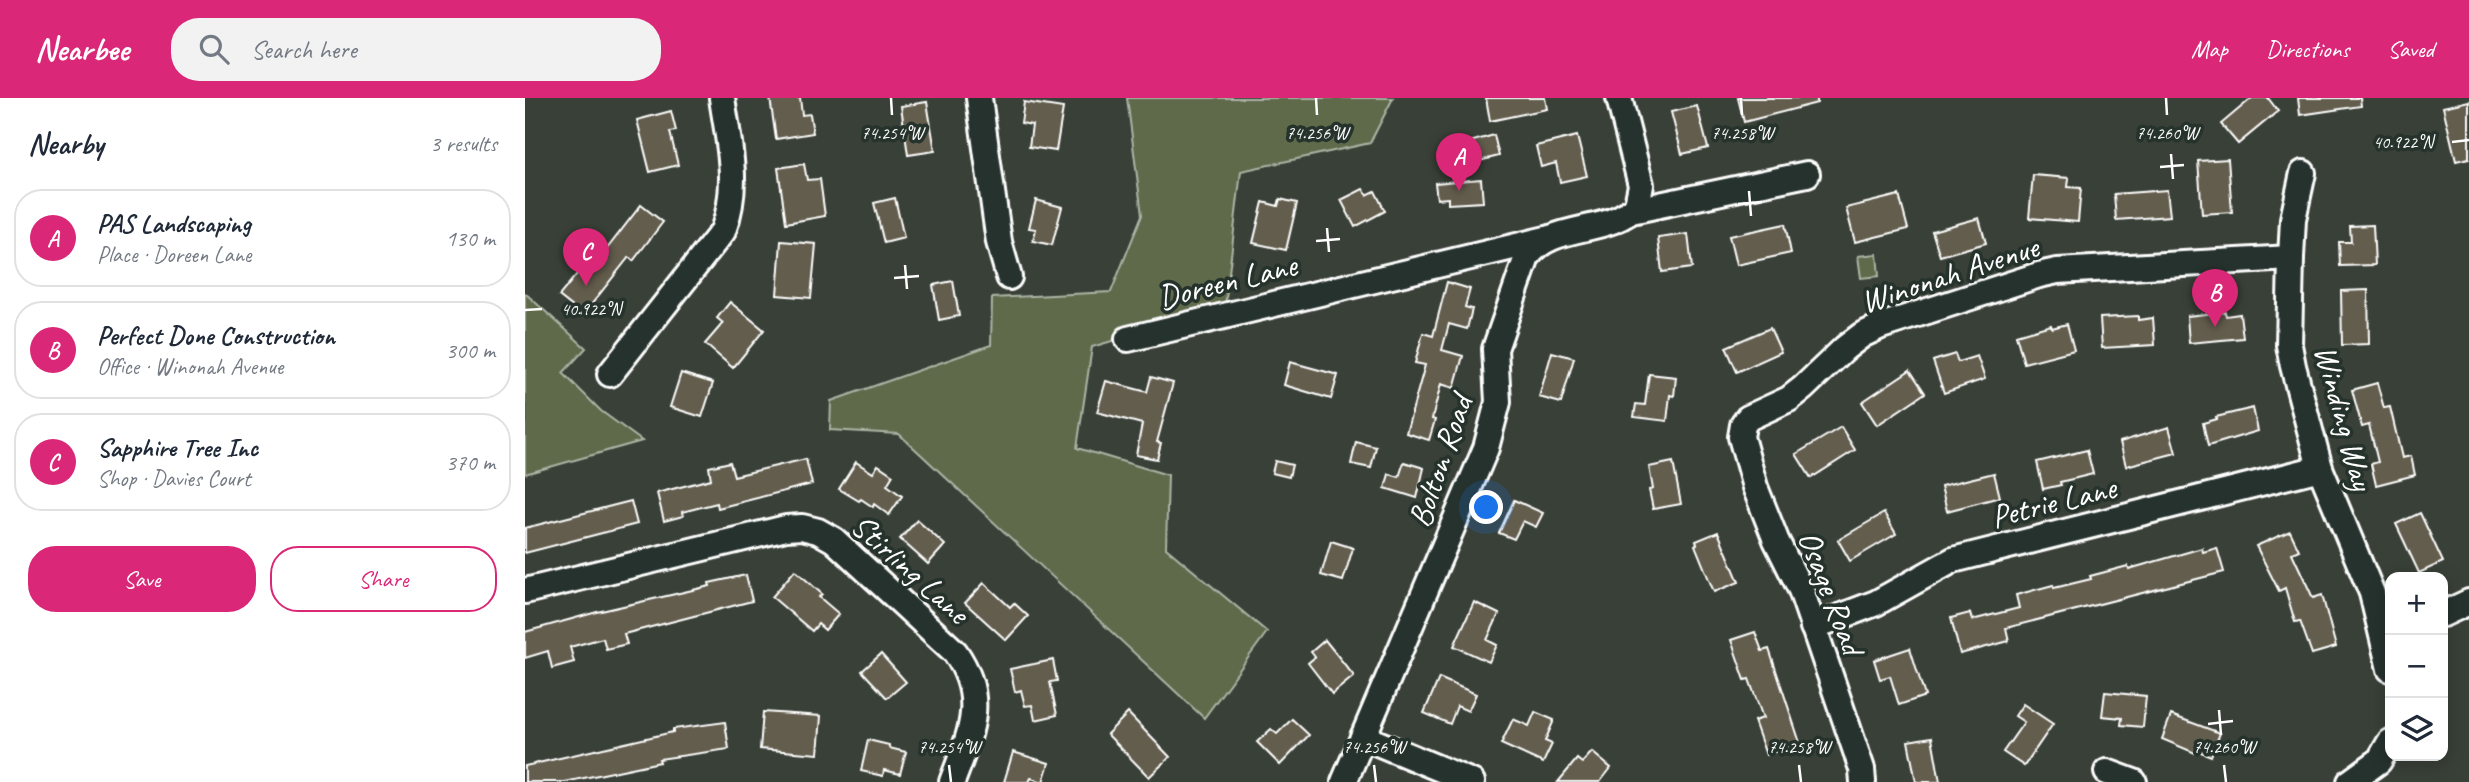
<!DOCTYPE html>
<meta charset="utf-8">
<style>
:root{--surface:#fff;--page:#f2f2f3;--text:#1f2937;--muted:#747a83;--line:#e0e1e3;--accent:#db2777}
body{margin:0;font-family:Caveat,sans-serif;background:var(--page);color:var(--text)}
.controls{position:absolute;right:21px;bottom:21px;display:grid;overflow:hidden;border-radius:14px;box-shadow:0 4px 18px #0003}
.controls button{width:63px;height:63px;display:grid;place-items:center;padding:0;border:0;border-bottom:2px solid var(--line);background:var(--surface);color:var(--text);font:35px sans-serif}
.you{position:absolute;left:962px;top:410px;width:24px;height:24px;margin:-18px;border:5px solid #fff;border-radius:50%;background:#1a73e8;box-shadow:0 0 0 10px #1a73e833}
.badge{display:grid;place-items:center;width:46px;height:46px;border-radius:50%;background:var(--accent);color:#fff;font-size:23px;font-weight:700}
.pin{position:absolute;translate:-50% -58px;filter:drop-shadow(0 2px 4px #0008)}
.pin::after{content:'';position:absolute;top:37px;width:24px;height:21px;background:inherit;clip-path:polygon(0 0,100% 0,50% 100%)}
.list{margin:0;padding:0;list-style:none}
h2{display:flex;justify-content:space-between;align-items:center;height:91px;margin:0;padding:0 28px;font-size:30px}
h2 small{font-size:23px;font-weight:400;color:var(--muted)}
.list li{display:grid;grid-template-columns:46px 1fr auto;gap:21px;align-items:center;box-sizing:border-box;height:98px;margin:0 14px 14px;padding:0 14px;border:2px solid var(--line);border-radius:28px}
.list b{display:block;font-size:26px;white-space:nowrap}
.list p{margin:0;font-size:23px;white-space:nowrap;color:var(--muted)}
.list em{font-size:23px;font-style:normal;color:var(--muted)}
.actions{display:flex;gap:14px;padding:21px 28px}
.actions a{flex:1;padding:16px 0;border:2px solid var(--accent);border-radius:28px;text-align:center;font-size:24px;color:var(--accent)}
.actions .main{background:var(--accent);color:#fff}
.icon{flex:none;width:38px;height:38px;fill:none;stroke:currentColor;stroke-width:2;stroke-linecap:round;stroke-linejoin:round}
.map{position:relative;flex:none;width:1944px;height:684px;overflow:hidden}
header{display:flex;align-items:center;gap:42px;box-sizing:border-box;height:98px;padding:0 35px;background:var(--accent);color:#fff}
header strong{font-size:33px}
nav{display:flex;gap:38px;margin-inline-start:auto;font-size:24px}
.search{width:490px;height:63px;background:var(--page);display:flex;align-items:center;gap:18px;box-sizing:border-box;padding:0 24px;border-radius:28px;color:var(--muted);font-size:26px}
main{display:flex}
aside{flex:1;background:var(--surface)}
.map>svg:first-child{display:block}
.green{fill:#5e6a4c;stroke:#aeb4a6;stroke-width:2}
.building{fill:#645d4d;stroke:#fff;stroke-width:2}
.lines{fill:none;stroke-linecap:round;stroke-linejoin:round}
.minor-casing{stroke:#fff;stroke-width:30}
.minor{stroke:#26332d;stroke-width:24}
.ticks{fill:none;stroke:#fff;stroke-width:2.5}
.labels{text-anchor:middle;stroke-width:7;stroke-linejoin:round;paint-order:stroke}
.street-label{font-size:33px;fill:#fff;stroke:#26332d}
.ticks-label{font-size:18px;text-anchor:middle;fill:#fff;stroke:#26332d;stroke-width:7;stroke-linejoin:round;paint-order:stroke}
</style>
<header>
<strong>Nearbee</strong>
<div class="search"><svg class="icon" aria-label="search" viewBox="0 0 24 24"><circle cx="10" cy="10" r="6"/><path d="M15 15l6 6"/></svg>Search here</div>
<nav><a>Map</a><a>Directions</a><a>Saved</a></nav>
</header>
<main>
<aside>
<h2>Nearby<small>3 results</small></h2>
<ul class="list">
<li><span class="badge">A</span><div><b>PAS Landscaping</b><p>Place · Doreen Lane</p></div><em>130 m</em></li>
<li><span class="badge">B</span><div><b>Perfect Done Construction</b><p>Office · Winonah Avenue</p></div><em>300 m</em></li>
<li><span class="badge">C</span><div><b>Sapphire Tree Inc</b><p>Shop · Davies Court</p></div><em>370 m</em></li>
</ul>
<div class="actions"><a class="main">Save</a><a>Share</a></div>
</aside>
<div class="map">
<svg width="1944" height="684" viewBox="0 0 1944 684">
<rect width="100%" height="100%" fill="#394037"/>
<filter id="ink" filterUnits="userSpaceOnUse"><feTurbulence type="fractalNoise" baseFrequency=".0143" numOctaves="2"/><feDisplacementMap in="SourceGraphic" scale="14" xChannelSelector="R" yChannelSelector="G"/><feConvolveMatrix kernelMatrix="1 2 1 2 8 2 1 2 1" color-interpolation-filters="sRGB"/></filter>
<g filter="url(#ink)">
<g class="green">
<polygon points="602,0 868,0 845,45 716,73 700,209 567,249 552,350 643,377 641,450 742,534 679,620 374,336 305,332 306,303 466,247 467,200 586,194 617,117"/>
<polygon points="1352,156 1354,178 1336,180 1333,158"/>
<polygon points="0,195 61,250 38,275 76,313 117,343 0,376"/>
</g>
<g class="building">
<polygon points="245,0 275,0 277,17 285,16 288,35 251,41"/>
<polygon points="961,0 1020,0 1022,11 965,23"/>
<polygon points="1213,0 1292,0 1292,5 1219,24"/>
<polygon points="1727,0 1743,0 1753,13 1713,46 1696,26"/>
<polygon points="1773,0 1835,0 1836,8 1775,17"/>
<polygon points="1944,3 1944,60 1931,63 1918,9"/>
<polygon points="402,4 410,53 383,57 376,8"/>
<polygon points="499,4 538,10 531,53 504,49 507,27 496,25"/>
<polygon points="1172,8 1183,50 1157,56 1146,14"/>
<polygon points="146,13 151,33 145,34 153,67 125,74 112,22"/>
<polygon points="969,37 974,58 950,64 945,44"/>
<polygon points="1052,38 1062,78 1035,84 1031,65 1016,69 1011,48"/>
<polygon points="1703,61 1707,114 1677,116 1673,63"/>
<polygon points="279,66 282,82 295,81 300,118 261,125 253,70"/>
<polygon points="1508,77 1544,80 1543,89 1556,90 1553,124 1504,120"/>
<polygon points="956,81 958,104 923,106 923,100 912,101 910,85"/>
<polygon points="838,91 842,97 850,93 860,113 830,129 816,102"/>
<polygon points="1642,92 1645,118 1591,122 1589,96"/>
<polygon points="1374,97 1383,131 1330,144 1321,110"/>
<polygon points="370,100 379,140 359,145 349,105"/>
<polygon points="755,101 772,105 761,152 728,145 738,104 753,108"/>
<polygon points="511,102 537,109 527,147 508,143 511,131 504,130"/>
<polygon points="116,107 138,124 108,163 104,159 58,217 34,198 65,160 71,165"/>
<polygon points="1454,120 1461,145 1415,158 1407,133"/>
<polygon points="1260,126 1266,155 1211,167 1204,138"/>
<polygon points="1848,127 1850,167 1815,168 1814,144 1826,144 1825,128"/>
<polygon points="1163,136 1167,170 1137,174 1133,140"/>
<polygon points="256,143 291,146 286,200 252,197"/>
<polygon points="428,183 434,218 414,222 408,187"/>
<polygon points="922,184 945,191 940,209 947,211 942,231 924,226 917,252 938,258 929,290 916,286 907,321 910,322 904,342 881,335 900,267 890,265 898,235 908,238"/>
<polygon points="1843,192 1844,246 1817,247 1816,193"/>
<polygon points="205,204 239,232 208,270 180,246 198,225 192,220"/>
<polygon points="1700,214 1701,218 1715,216 1718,240 1664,245 1662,218"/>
<polygon points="1613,218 1613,222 1628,220 1630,247 1577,250 1575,220"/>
<polygon points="1542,226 1549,252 1499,265 1491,237 1526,227 1527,230"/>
<polygon points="1245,230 1256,254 1212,274 1201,249"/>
<polygon points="1027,254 1049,260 1036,305 1014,299"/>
<polygon points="1430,256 1433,264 1452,258 1460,281 1419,295 1408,263"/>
<polygon points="765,264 813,277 806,301 759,287"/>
<polygon points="1385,272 1400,295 1352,327 1337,304"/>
<polygon points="156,275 188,285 177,319 145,309"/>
<polygon points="1124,276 1151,279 1149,298 1145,297 1142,323 1109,319 1111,306 1120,307"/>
<polygon points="626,279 648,285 632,344 636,345 632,361 611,357 617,326 572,314 581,283 622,294"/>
<polygon points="1852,285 1859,310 1865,309 1877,360 1886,358 1890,377 1851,387 1846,366 1853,364 1844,327 1837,329 1827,292"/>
<polygon points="1728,310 1733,333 1683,348 1678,325 1692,321 1691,319"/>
<polygon points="1316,329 1330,352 1286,380 1271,356"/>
<polygon points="1644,329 1651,355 1601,368 1595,344"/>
<polygon points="831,344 851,349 846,370 826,366"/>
<polygon points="1562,352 1568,376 1535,384 1536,387 1518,391 1512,364"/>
<polygon points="281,361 287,386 193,410 192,405 157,414 158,418 139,423 132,395 186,381 184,369 205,364 209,378"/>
<polygon points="750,363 767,367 764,379 747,375"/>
<polygon points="331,364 348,375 353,367 368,377 362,387 377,398 364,417 349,406 348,409 336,401 334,403 314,391"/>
<polygon points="879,364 899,370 892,400 860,390 864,376 874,379"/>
<polygon points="1148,364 1156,406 1128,411 1124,392 1128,391 1124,369"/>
<polygon points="1469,375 1475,399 1422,413 1416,388"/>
<polygon points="989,402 1018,415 1011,429 998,423 989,441 974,435"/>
<polygon points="106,403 112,426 0,455 0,430"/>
<polygon points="1359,415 1371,436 1325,463 1313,442"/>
<polygon points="1895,415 1918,464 1894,475 1871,426"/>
<polygon points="392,422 420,447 403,466 375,441"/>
<polygon points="1765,433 1774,452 1767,455 1788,500 1797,497 1811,549 1787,556 1775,523 1770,524 1760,490 1754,493 1731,448"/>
<polygon points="1193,434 1214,484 1189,494 1170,447 1172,446 1171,443"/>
<polygon points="806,443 828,450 818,483 796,477"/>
<polygon points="1677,450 1678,454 1692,450 1699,474 1481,530 1484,543 1435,556 1426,520 1445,515 1447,522 1494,510 1491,497 1528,487 1529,490 1566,481 1565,478 1603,468 1604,471"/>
<polygon points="270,472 297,496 294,499 314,516 300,532 293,526 287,533 247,499"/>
<polygon points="221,477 227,503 99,536 102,546 81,551 78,540 45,549 49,564 27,570 23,553 0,560 0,534 72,514 185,488 184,485"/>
<polygon points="459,485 485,509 489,505 503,518 481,542 440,505"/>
<polygon points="949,504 974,516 962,542 972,547 964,564 929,548"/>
<polygon points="1230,534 1237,553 1244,551 1275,645 1241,657 1229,623 1238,620 1224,581 1220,582 1206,542"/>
<polygon points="800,542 829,578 807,596 783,565 790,559 786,554"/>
<polygon points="1385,550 1400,598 1374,607 1365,578 1355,581 1349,562"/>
<polygon points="356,556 381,584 362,600 337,573"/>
<polygon points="528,562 532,583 525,584 532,617 510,622 507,607 500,608 496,592 490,594 485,571"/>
<polygon points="914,580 951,596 943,613 932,608 925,626 899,615"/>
<polygon points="1580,594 1621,598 1618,629 1596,627 1597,620 1577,618"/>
<polygon points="1498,606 1528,626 1499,668 1478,654 1499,624 1490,618"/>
<polygon points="238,614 296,618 293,656 235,651"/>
<polygon points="1010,614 1029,622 1020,643 1027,646 1018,665 976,646 988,621 1004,628"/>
<polygon points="603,615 645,659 624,679 582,636"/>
<polygon points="1646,617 1695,635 1686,658 1671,652 1670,655 1637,641"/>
<polygon points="767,621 784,637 755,667 732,644 746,631 752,636"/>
<polygon points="200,624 204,651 134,661 135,664 40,684 0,684 0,668 148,634 148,631"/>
<polygon points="1407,639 1415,684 1391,684 1383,643"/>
<polygon points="343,642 364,647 364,650 381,654 375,676 359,672 358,678 336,673"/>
<polygon points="488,654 524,665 518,684 506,680 504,684 479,684"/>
<polygon points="1067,654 1086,670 1075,684 1033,684 1052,661 1057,665"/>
</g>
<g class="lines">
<defs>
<g id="minor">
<polyline points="454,0 474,144 484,179"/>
<polyline points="1778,75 1768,121 1766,160 1764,247 1768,268 1795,370 1847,495 1865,571"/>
<polyline points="1106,113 1282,76"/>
<polyline points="603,241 1021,141"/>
<path d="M85,276L198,133C215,87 204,47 197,0"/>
<path d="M0,493L261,430L277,429L293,433L309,442L430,554C463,601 445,636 427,684"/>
<polyline points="1918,516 1944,504"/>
<polyline points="1288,529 1351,505 1428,462 1795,370"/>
<polyline points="838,639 947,684"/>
<polyline points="1582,674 1609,684"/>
<path d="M819,684L961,350L973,304L970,251L1002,159C1027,123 1084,138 1112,107L1116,87L1094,0"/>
<polyline points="1338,684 1337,671 1276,492 1251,442 1230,389 1216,339 1218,327 1223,320 1264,301 1278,290 1320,250 1337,237 1356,228 1514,177 1532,173 1766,160"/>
<polyline points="1825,684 1854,663 1865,644"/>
</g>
</defs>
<use href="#minor" class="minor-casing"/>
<use href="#minor" class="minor"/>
</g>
</g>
<path class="ticks" d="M366,0L367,17M791,0L792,17M1216,0L1217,17M1641,0L1642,17M1927,44L1944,42M1646,56L1648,81M1635,69L1659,67M1224,93L1226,118M1213,106L1237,104M802,130L804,154M791,143L815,141M380,167L382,191M369,180L394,178M0,212L17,211M1694,612L1696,637M1683,626L1708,623M424,667L426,684M849,667L851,684M1274,667L1276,684M1699,667L1701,684"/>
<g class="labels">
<g class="street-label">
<text transform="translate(1424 175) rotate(-18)" y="12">Winonah Avenue</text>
<text transform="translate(702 182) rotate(-14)" y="12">Doreen Lane</text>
<text transform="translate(1820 319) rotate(75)" y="12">Winding Way</text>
<text transform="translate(914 363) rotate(-71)" y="12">Bolton Road</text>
<text transform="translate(1528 403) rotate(-14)" y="12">Petrie Lane</text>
<text transform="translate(386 470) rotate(42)" y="12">Stirling Lane</text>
<text transform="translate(1307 494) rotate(69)" y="12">Osage Road</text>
</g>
</g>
<g class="ticks-label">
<text x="367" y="41">74.254°W</text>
<text x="792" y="41">74.256°W</text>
<text x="1217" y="41">74.258°W</text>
<text x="1642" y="41">74.260°W</text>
<text x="1878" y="50">40.922°N</text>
<text x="66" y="217">40.922°N</text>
<text x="424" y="655">74.254°W</text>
<text x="849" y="655">74.256°W</text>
<text x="1274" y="655">74.258°W</text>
<text x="1699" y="655">74.260°W</text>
</g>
</svg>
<div class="controls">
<button>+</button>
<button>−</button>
<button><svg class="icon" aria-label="layers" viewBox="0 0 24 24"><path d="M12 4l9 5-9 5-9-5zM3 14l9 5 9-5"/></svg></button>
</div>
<div class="you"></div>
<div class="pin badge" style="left:934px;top:93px">A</div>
<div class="pin badge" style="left:1690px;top:229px">B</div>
<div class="pin badge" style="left:61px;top:188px">C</div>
</div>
</main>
